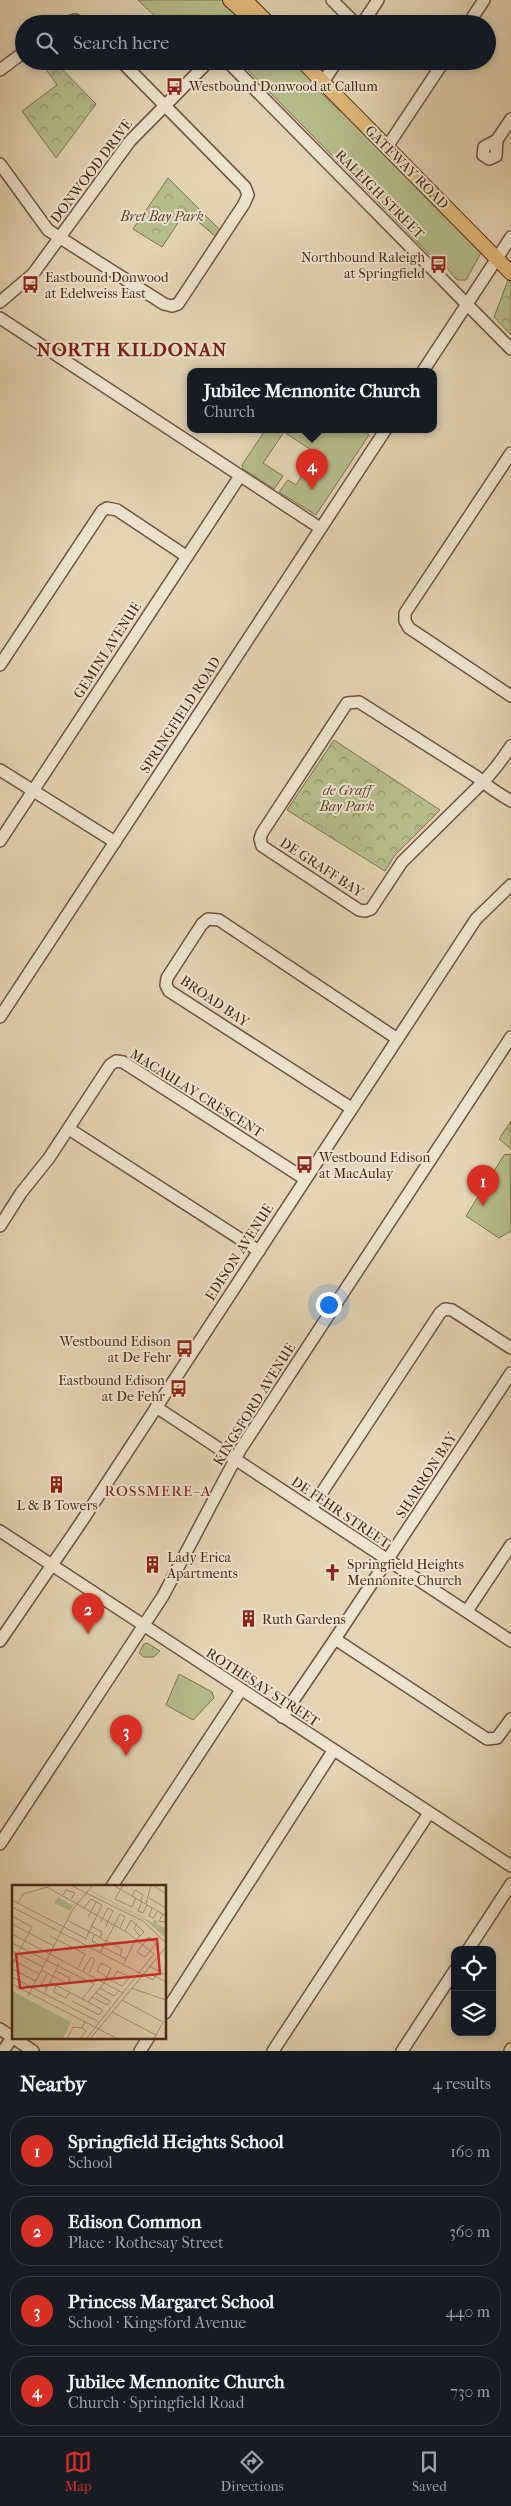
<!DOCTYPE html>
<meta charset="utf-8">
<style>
:root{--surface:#171b24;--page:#20242c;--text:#f1f3f6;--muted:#9ea1a6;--line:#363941;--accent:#d93025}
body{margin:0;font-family:"IM FELL French Canon",serif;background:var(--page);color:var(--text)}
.controls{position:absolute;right:15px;bottom:15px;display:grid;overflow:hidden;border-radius:10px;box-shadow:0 2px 8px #0003}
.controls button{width:45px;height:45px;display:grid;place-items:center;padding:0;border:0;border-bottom:1px solid var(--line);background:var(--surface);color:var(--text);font:25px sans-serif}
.you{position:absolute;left:328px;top:1304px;width:18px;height:18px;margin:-12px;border:4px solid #fff;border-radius:50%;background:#1a73e8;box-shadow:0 0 0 8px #1a73e833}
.badge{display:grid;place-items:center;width:32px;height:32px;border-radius:50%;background:var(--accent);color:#fff;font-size:16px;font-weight:700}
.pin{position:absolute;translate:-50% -41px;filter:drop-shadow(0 1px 2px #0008)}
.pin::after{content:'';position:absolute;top:26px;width:18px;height:15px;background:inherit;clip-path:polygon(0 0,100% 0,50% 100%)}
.popup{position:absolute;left:187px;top:368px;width:250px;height:65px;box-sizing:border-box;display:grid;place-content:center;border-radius:10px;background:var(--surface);filter:drop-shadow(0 1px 4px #0005);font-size:16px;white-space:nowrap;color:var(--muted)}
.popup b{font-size:19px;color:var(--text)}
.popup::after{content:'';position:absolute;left:50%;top:100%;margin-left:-10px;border:10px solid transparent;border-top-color:var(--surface)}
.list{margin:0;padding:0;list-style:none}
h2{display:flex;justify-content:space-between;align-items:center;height:65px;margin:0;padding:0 20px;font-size:21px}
h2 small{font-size:16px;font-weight:400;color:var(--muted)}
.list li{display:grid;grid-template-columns:32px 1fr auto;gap:15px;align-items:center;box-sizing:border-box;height:70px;margin:0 10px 10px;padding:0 10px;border:1px solid var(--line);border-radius:20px}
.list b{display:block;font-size:19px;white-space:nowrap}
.list p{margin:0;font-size:16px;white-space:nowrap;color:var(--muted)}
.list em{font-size:16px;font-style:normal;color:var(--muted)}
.icon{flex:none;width:28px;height:28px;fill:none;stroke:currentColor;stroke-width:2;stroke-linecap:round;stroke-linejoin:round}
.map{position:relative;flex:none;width:511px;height:2051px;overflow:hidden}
.search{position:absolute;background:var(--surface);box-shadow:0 2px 8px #0003;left:15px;right:15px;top:15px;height:55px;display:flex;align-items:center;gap:12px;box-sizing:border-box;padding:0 18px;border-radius:28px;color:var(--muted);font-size:19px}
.sheet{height:385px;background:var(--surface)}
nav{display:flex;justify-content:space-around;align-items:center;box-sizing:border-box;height:70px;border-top:1px solid var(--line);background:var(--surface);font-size:14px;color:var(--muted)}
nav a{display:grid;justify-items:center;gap:2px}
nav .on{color:var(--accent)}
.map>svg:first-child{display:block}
.grass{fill:#b6bc8b;stroke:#807252}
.park{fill:url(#park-crowns);stroke:#807252}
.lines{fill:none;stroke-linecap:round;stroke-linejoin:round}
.minor-casing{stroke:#71533f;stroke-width:14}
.major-casing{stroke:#4b2818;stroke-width:16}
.minor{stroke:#ede3ce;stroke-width:11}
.major{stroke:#e2ba7a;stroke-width:14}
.labels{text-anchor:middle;stroke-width:4;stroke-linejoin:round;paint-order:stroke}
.poi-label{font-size:14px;fill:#4b2818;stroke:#ede3ce;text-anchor:start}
.street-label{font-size:14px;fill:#4b2818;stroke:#ede3ce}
.park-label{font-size:14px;font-style:italic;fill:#60462f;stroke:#ede3ce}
.neighbourhood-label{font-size:15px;letter-spacing:1px;fill:#7a1f14;stroke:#ede3ce}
.district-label{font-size:19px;font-weight:bold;letter-spacing:1px;fill:#7a1f14;stroke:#ede3ce}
.inset-road{fill:none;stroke:#a68f75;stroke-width:1}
.view{fill:#d62828;fill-opacity:0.15;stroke:#d62828;stroke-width:2.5}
.inset-edge{fill:none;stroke:#4b2818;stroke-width:2.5}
</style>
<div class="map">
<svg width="511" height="2051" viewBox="0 0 511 2051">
<defs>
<pattern id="park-crowns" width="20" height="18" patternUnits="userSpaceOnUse" patternTransform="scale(1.25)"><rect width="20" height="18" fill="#b6bc8b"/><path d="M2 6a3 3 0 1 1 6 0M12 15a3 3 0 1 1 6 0" fill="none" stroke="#969971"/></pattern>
</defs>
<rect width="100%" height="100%" fill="#e3d4b3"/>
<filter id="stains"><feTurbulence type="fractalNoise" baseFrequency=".004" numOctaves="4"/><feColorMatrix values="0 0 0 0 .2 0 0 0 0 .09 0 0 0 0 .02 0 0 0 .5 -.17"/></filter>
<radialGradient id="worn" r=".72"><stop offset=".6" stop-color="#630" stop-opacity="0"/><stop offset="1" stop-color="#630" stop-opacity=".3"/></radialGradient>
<g class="grass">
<polygon points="138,0 226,0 254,24 163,24"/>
<polygon points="239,61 294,61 321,88 319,91 340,111 343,108 482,251 466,280 457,280 441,261 438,263"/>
<polygon points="266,429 360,429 369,435 316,515 279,492 288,480 296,485 316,453 284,432 263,463 283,476 274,489 243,469 242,465"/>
<polygon points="510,1154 511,1231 499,1238 466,1216 504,1155"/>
<polygon points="179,1674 212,1692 214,1698 193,1720 166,1705"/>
</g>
<g class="park">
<polygon points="40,61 54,61 96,104 56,158 22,111 57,85"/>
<polygon points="168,178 220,230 216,237 186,211 162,247 133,229"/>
<polygon points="508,280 511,283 511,335 494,317"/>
<polygon points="334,740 440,810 395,855 385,871 287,810"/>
<polygon points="511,1121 511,1149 499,1139"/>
<polygon points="147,1643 160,1651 154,1657 144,1657 139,1653 144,1644"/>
</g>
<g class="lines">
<defs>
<g id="minor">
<polyline points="332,0 356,24"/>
<polyline points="62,24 75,20 83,24"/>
<polyline points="362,24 378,0"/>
<polyline points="468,24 484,0"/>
<polyline points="227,61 511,349"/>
<polyline points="0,70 24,52"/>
<polyline points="323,82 337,61"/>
<polyline points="497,140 484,147 483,155 489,159 496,156 497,140 511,119"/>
<polyline points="387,147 444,61"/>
<polyline points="0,164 48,230 164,304 172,306 178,304 244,204 248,195 245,187 121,61"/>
<polyline points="0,302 33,274 130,141 209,61"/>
<polyline points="0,318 320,528"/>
<polyline points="423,371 511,237"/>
<polyline points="511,453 405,613 405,621 409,628 511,696"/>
<polyline points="0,665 102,511 107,508 117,510 186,556"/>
<path d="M511,746C500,763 490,776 476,789L402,862L371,909L365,911L359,910L262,846L260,839L262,833L347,703L359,702L477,777C487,786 499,794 511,801"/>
<polyline points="0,770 115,842"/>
<polyline points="0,841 240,476"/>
<polyline points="0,1017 386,429"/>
<polyline points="351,1108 169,991 166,985 167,978 202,924 208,919 219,920 396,1038"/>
<polyline points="69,1129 259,1251"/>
<polyline points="0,1226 21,1193 49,1158 110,1065 116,1061 123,1062 305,1179"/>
<polyline points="156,1407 511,1641"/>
<polyline points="311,1509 440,1313 445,1309 452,1310 511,1348"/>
<polyline points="0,1531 511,1866"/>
<polyline points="467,1611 511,1545"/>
<polyline points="335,1639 487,1739 497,1738 511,1719"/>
<polyline points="0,1641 80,1524 476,919 511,885"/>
<polyline points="282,1717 335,1639 511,1373"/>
<polyline points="0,1844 163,1596 240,1450 511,1037"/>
<polyline points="112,1886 241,1690"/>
<polyline points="468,1950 511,1884"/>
<polyline points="165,2013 333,1751"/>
<polyline points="0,2029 33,2051"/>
<polyline points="3,2051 14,2035"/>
<polyline points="140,2051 149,2037"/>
<polyline points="273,2051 429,1813"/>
<polyline points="402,2051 455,1970"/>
<polyline points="510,2051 511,2049"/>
</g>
<g id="major">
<polyline points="230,0 257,24"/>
<polyline points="245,0 269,24"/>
<polyline points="302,61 511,273"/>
</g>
</defs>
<use href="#minor" class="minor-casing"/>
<use href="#major" class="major-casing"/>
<use href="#minor" class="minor"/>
<use href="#major" class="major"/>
</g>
<defs>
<symbol id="bus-bare" viewBox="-9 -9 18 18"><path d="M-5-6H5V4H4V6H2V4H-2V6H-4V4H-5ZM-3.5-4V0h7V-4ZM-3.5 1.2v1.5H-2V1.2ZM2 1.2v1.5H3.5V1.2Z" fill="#8f2418" stroke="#ede3ce" stroke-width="2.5" paint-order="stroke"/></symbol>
<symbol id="building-bare" viewBox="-9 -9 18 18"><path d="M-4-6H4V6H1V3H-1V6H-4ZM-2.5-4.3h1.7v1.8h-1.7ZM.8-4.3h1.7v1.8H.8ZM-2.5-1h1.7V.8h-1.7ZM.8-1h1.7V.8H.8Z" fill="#8f2418" stroke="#ede3ce" stroke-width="2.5" paint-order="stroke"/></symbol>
<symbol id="church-bare" viewBox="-9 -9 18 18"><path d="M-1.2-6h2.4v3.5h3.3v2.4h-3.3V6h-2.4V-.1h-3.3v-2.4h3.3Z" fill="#8f2418" stroke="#ede3ce" stroke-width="2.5" paint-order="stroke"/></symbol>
</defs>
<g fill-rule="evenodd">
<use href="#bus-bare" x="162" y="74" width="25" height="25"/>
<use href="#bus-bare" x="426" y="252" width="25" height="25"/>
<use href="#bus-bare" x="18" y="272" width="25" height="25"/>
<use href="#bus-bare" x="292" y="1152" width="25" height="25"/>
<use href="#bus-bare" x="172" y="1336" width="25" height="25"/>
<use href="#bus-bare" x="166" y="1376" width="25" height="25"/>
<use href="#building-bare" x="44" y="1472" width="25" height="25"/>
<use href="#building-bare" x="140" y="1552" width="25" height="25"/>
<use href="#church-bare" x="320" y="1560" width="25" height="25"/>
<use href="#building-bare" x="236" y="1606" width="25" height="25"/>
</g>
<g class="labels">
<g class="poi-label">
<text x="189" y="91">Westbound Donwood at Callum</text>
<text x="425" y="262" text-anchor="end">Northbound Raleigh<tspan x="425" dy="16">at Springfield</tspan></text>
<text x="45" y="282">Eastbound Donwood<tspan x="45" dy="16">at Edelweiss East</tspan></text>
<text x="319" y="1162">Westbound Edison<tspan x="319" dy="16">at MacAulay</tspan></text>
<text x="171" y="1346" text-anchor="end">Westbound Edison<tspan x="171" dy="16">at De Fehr</tspan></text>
<text x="165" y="1385" text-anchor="end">Eastbound Edison<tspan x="165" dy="16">at De Fehr</tspan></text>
<text x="57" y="1510" text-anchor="middle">L &amp; B Towers</text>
<text x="167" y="1562">Lady Erica<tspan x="167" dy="16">Apartments</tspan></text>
<text x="347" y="1569">Springfield Heights<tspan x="347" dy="16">Mennonite Church</tspan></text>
<text x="262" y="1624">Ruth Gardens</text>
</g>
<g class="street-label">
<text transform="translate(407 167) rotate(45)" y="5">GATEWAY ROAD</text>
<text transform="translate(91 171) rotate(-53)" y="5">DONWOOD DRIVE</text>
<text transform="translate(380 194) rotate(45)" y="5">RALEIGH STREET</text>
<text transform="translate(107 650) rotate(-57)" y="5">GEMINI AVENUE</text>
<text transform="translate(180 715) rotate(-57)" y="5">SPRINGFIELD ROAD</text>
<text transform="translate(322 867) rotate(33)" y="5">DE GRAFF BAY</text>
<text transform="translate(215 1001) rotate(34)" y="5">BROAD BAY</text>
<text transform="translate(197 1093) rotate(32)" y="5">MACAULAY CRESCENT</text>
<text transform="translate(239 1252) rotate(-57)" y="5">EDISON AVENUE</text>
<text transform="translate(254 1404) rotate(-58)" y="5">KINGSFORD AVENUE</text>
<text transform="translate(426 1475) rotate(-57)" y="5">SHARRON BAY</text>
<text transform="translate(341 1512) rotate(34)" y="5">DE FEHR STREET</text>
<text transform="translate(263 1687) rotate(33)" y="5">ROTHESAY STREET</text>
</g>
<g class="park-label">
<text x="162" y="221">Bret Bay Park</text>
<text x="347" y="795">de Graff<tspan x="347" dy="16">Bay Park</tspan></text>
</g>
<g class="neighbourhood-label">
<text x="158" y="1496">ROSSMERE–A</text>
</g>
<g class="district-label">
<text x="132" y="356">NORTH KILDONAN</text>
</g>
</g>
<g transform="translate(12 1885)">
<rect width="154" height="154" fill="#e3d4b3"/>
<path d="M0,106L59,137L51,154L0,152Z" fill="#b6bc8b"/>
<path d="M78,6V5L141,38L142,34L147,37L144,39L154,43V53L132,34ZM46,12L61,21L58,26L42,18Z" fill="#b6bc8b"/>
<path class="inset-road" d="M58,0L131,36L154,58M101,0L154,31M111,0L103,14L120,22L124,13M141,0L154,9M51,10L54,5L63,8L59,14M120,11L123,5L131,10L128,16M137,13L154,23M0,15L73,53M130,16L126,26L131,28L135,20M6,18L11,9L35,2L116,48L142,69L74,154M134,19L139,0M0,22L141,95L143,91M140,23L137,31L141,33L146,26M71,24L79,14L90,20L73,55M151,29L147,36L154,37M0,31L20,42L0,80M76,32L84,17M55,35L110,64L108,71M88,38L96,23L101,26L94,41M125,38L122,44L128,51M0,39L42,61M79,41L90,47L88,53M0,49L111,108M82,50L80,56L114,74M38,51L73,69L66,83M137,52L144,59L133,72L125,67ZM0,58L82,99L70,114M0,66L31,82M88,68L108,29L113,32L108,43M1,75L27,89M111,80L123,56L132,47L119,35L113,46M137,81L154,90M0,84L24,96M29,85L56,99L58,93L44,86M71,86L79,72L83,75L77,88M139,89L154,97M0,92L87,137M100,95L105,86L120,93M38,97L91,125L87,130L60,116M0,99L106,154M44,100L42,107L54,113L57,108M35,103L29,100L35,89M88,103L102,111L107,106M119,103L154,115M32,109L47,79M16,111L61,24L81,0M80,112L95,120L98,116L84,108M110,115L151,137L142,154M76,117L92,98L94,93L95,92L99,83L89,78L85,86L89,88L94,92H95V93L110,101L118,92M100,127L144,150M55,154L61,142L70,143L73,137M68,154L74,146L70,143M78,154L154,62"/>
<path class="view" d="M145,54L148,89L8,103L4,69Z"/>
<rect width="154" height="154" class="inset-edge"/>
</g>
<rect width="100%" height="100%" filter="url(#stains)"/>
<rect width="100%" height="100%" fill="url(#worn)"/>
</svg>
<div class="controls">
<button><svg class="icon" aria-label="locate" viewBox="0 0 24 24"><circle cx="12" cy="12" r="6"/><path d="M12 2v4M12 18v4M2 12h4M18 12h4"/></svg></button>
<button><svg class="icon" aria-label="layers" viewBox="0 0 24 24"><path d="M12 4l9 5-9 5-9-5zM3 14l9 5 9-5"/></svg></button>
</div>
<div class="you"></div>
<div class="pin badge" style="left:483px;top:1206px">1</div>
<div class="pin badge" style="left:88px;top:1634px">2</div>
<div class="pin badge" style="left:126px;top:1756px">3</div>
<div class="pin badge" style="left:312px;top:490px">4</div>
<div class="popup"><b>Jubilee Mennonite Church</b>Church</div>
<div class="search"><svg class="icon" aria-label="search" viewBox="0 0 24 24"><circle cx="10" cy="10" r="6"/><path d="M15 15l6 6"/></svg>Search here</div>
</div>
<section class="sheet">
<h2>Nearby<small>4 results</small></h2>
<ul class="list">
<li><span class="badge">1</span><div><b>Springfield Heights School</b><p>School</p></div><em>160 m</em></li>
<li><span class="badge">2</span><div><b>Edison Common</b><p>Place · Rothesay Street</p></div><em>360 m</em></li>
<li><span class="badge">3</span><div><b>Princess Margaret School</b><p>School · Kingsford Avenue</p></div><em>440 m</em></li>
<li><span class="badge">4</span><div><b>Jubilee Mennonite Church</b><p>Church · Springfield Road</p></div><em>730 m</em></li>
</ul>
</section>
<nav>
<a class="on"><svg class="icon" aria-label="map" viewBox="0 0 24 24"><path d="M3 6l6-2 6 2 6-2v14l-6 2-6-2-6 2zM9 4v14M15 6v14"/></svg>Map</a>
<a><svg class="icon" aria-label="directions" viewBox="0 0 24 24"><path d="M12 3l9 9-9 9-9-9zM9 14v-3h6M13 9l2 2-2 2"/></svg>Directions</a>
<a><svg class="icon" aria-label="saved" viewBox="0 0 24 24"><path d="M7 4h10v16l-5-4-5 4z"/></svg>Saved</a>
</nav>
